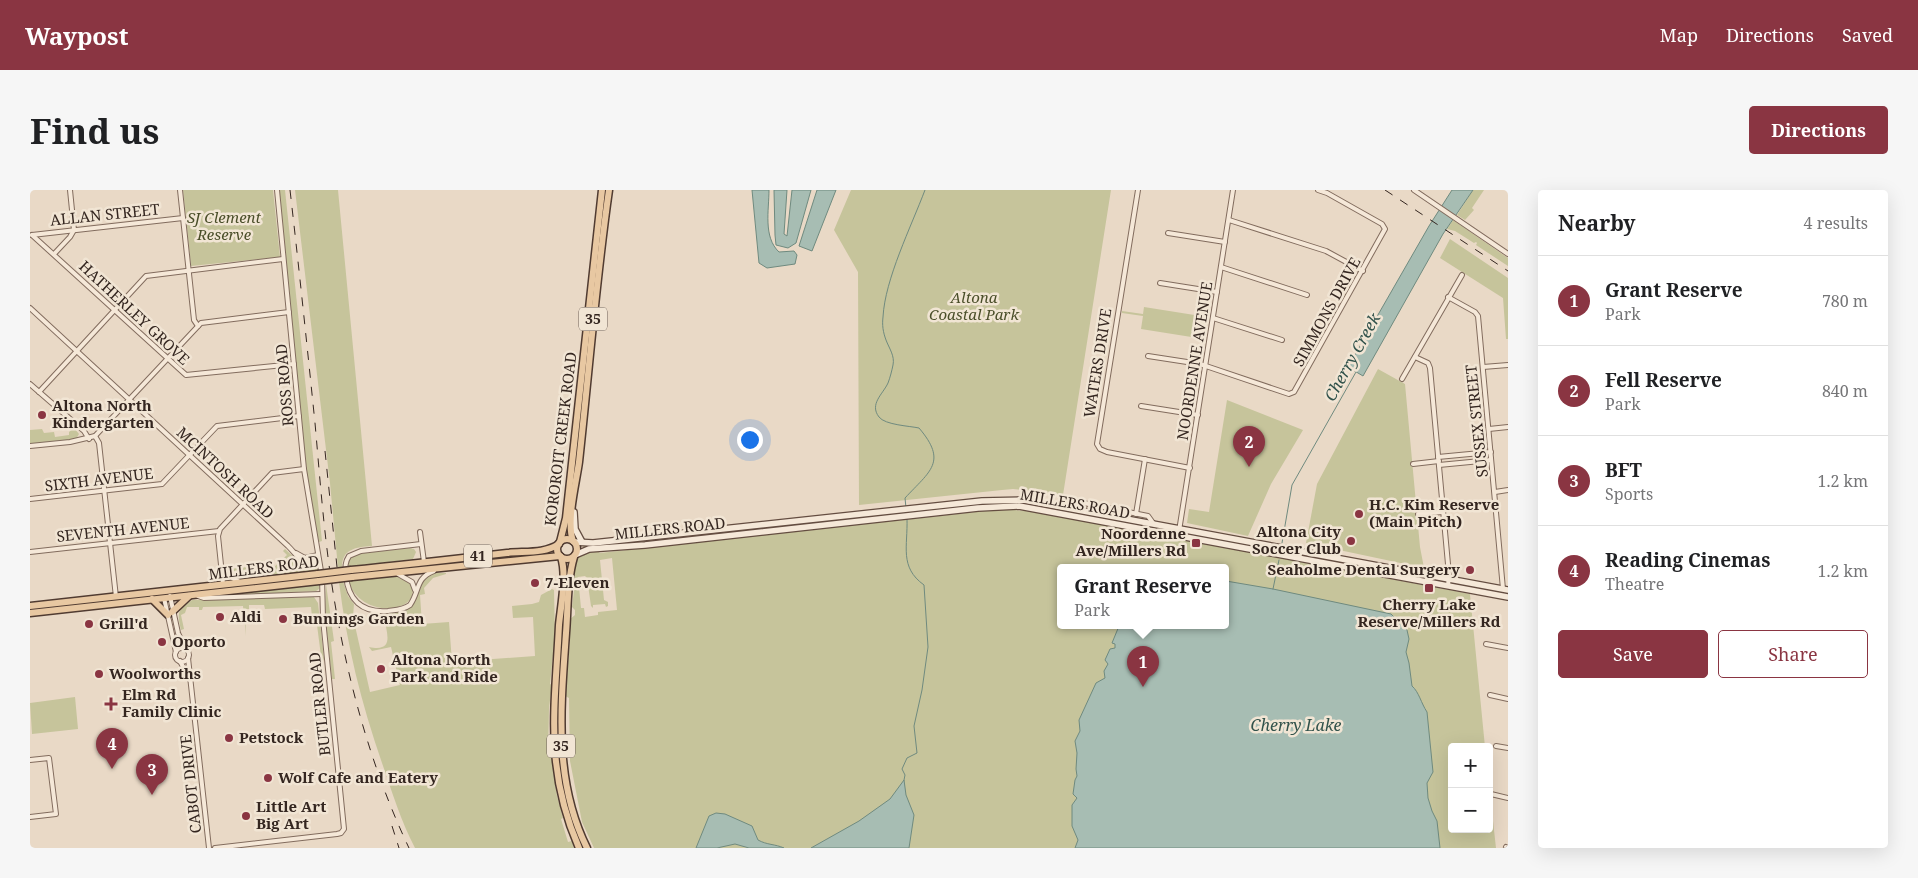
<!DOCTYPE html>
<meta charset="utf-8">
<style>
:root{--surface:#fff;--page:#f6f6f6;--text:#202124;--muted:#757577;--line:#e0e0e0;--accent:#8a3542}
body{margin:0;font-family:"Noto Serif",serif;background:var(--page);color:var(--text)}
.controls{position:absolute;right:15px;bottom:15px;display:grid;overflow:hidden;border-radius:5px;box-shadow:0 5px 20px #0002}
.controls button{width:45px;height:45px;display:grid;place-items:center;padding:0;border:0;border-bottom:1px solid var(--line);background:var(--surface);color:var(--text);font:25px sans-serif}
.you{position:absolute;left:719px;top:249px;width:18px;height:18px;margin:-12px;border:4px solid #fff;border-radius:50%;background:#1a73e8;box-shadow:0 0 0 8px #1a73e833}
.badge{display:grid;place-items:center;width:32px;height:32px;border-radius:50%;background:var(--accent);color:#fff;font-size:16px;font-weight:700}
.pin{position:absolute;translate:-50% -41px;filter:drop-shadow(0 1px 2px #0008)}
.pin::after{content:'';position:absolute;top:26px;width:18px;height:15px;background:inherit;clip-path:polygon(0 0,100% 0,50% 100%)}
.popup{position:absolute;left:1027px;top:374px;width:172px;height:65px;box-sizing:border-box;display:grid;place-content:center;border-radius:5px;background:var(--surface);filter:drop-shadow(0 1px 4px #0005);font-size:16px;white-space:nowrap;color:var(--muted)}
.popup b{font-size:19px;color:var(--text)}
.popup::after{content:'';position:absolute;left:50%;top:100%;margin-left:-10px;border:10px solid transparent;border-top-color:var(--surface)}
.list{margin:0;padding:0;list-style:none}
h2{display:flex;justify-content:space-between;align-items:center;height:65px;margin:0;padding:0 20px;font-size:21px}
h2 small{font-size:16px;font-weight:400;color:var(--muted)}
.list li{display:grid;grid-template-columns:32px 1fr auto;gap:15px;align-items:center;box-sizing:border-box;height:90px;padding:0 20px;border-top:1px solid var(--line)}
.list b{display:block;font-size:19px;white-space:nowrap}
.list p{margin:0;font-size:16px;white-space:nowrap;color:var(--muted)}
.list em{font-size:16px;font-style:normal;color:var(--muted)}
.actions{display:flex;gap:10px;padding:15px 20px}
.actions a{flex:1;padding:11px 0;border:1px solid var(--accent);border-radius:5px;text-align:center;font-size:18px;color:var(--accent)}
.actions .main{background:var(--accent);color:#fff}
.map{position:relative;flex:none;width:1478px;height:658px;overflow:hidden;border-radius:5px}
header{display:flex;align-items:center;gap:30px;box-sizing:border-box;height:70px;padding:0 25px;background:var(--accent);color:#fff}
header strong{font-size:24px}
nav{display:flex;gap:28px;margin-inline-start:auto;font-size:18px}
.intro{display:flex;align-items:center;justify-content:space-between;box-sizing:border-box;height:120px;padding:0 30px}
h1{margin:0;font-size:35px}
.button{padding:12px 22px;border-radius:5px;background:var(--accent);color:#fff;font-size:18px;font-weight:700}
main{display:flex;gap:30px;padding:0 30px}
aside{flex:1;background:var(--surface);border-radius:5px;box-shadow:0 5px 20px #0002}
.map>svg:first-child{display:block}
.green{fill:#c6c49b;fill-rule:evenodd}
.water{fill:#a7bdb3;stroke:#6f8a7f}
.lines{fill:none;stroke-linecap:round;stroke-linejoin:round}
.stream{stroke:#6f8a7f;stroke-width:1}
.street-casing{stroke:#826c5e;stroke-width:6}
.secondary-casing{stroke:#644d41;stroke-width:8}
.primary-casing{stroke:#503b31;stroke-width:9}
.street{stroke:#f5e8d8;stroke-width:4}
.secondary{stroke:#f5e8d8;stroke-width:5.5}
.primary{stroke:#e8c8a2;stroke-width:6}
.rail{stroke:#342620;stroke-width:1;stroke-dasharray:9 9;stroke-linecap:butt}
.primary-bridge-casing{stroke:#503b31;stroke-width:9;stroke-linecap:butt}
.primary-bridge{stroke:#e8c8a2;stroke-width:6}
.poi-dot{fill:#8a3542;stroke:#f1e5d4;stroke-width:2}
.labels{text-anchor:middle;stroke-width:5;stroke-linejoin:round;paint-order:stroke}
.shield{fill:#f1e5d4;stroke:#6d5f56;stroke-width:1}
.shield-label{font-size:14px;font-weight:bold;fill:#342620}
.street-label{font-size:15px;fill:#342620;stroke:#f1e5d4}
.park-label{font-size:15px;font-style:italic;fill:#4a4e29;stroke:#f1e5d4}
.poi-label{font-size:15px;font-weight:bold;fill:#342620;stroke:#f1e5d4;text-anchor:start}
.water-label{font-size:16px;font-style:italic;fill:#31524b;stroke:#f1e5d4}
</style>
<header>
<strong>Waypost</strong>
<nav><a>Map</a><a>Directions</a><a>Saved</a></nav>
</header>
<div class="intro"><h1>Find us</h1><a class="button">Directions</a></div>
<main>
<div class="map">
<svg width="1478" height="658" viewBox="0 0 1478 658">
<rect width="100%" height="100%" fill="#e9d9c6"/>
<g class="green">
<polygon points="153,0 243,0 250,67 161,76"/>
<polygon points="249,0 255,0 292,351 289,352 278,294"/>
<path d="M265,0H308L342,356C326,357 312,359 312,377L308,378L300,293Z"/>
<polygon points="821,0 1081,0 1033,305 983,299 972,300 829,315 828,82 804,40"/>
<polygon points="1443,0 1454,0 1442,18 1444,20 1435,30 1427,25"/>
<polygon points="1423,30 1478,68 1478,76 1446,55 1447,53 1446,52 1444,53 1425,41 1417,39"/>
<polygon points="1420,49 1478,88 1478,149 1476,149 1473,108 1410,68"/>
<polygon points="1114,117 1177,127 1174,149 1111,139 1113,126 1092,123 1092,121 1113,124"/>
<polygon points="1348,179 1375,194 1390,357 1394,378 1276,353 1287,294"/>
<polygon points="1197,210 1273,240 1241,294 1218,346 1157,333 1159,319 1179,322"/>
<polygon points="44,238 49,244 46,249 0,254 0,240 12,239 14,243 24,242 25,247 39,245 39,242"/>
<path d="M972,319L1007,322L1440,404L1455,557H1422V639H1459V595L1466,658H564L552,632L540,571L539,508L535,506L540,452L539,430L545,425V420L542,417C543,408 545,398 544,389C542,369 547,363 567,361L570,363ZM582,368L587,420L568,422V425L555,427L554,418H551L548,387L555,386L557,388L561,416L563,418V415L575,414L576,417L578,416V412L574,410L570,370ZM1030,378H1196V436H1030Z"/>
<polygon points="875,322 874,324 589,355 553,358 553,356"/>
<polygon points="380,358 384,359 386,362 383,369 317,377 318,370 325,364"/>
<polygon points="255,359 270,373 284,375 288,380 257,384 222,385 217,384 205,386 197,381 197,379 230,376 230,371 232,370 242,379 257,365 253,361"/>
<path d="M401,383H416V384L403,388L394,398L395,404L390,405L392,434L419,432L422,472L505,466L503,427L483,428L482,416L502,414L509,412L511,405L522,399L524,400L525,446L520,494L522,495L519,518L518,565H521L527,606L533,628L531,629L538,652L542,651L544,658H385C371,631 362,602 352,573C331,512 317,456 309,392L313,391L318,406L324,414L323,427L340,502L370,495L361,457L342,461L339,457C368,463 354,439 355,426C362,420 373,424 381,417C389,410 386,399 392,391C394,388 398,386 401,383Z"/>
<path d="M368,386L381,392C395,424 330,431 318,390Z"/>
<polygon points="289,394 289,399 286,401 192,406 192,404"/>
<polygon points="296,394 304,451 301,452 305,489 302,489 295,425"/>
<path d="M284,407L288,413L294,468L292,474L286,427H282L281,417L235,419L234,415H219V419H215L216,446L213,416L173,417L172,420H169V417H157L155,423L151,425L154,439L151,440C147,422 147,421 162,410Z"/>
<polygon points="45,507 48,539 2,544 0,513"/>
</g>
<g class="water">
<path d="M722,0H739C739,20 733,47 749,62L764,61L767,65L765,74L737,78L729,73Z"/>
<polygon points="744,0 757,0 754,44 757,46 762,0 781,0 766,53 758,58 746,55 745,45"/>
<polygon points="787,0 806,0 782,61 769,56"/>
<polygon points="1422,0 1443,0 1413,44 1333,186 1318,177 1399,36"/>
<path d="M1196,391L1243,399L1361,424L1377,440L1379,449L1376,462L1379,473L1382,496C1389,502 1391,513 1397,522L1403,582L1397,593L1398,608L1402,621L1407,631L1410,658H1045L1048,650L1042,636V615L1047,608L1043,604L1045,590L1047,586L1046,579L1047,563L1045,551L1050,541L1049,530L1066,493L1075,488L1074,481L1078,474L1075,470L1080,459L1085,458V454L1082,453L1089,436H1196Z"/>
<polygon points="874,590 876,605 884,625 879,658 781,658 829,631 860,609"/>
<path d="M686,623L695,624L722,636L728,650C737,655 745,654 754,658H719L705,654L687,658H666L679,626Z"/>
</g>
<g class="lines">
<g class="stream">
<path d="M876,318L875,308C900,281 918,272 889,238C880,236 855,235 849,227C839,214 853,204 858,193C860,188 862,180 863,175C865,166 859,158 856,150C853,142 852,135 853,127C855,89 881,37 895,0"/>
<polyline points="1252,353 1262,295 1326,182"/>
<polyline points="1243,399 1249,370"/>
<path d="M874,590L875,585L872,579L877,568L887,563L884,536L892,500L898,457L894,395C869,377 878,356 877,329"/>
</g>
<defs>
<g id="street">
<polyline points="150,0 164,130 168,136"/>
<polyline points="1108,0 1067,254 1070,259 1077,262 1160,278"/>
<polyline points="1384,0 1478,64"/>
<polyline points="1199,30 1296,61 1333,81"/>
<polyline points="1138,43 1195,52"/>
<polyline points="2,45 156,185 264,174"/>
<polyline points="2,45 153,28"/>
<polyline points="24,64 40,47 44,40 40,0"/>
<polyline points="1191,77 1277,105"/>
<polyline points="1130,93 1187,102"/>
<polyline points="1418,107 1445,122 1448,126 1473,399"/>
<path d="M0,118L258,356C271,369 269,374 289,370"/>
<polyline points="1183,128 1252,150"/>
<polyline points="1118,166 1170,174 1259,204 1264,202 1355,39 1352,34 1297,3 1288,0"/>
<polyline points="1385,167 1398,173 1400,178 1419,385 1418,396"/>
<polyline points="1453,177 1478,175"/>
<polyline points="1372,189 1432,85"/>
<polyline points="0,194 54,241 59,249"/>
<polyline points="9,202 116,86 253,69"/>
<polyline points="1111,216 1168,225"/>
<polyline points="1459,239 1478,237"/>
<polyline points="65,246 69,253 86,407"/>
<polyline points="0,256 40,252 65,246 171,133 259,122"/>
<polyline points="1408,267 1461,262"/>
<polyline points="1383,274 1409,271"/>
<polyline points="1409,275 1461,270"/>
<polyline points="1465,302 1478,300"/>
<polyline points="0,309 132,294 187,236 269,226"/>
<polyline points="1039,317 1039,311 1044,311 1118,326 1123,333"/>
<polyline points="1106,324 1115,269"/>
<polyline points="1388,324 1413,322"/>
<polyline points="1149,341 1203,0"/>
<polyline points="390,342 394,372"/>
<path d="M391,354L331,361L319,366C315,372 315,377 316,385C318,410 332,423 358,421C366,420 373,420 380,415C390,401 385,388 404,381"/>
<polyline points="0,362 189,341"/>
<polyline points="266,363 275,368 288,365"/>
<polyline points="193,378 198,386 210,392"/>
<polyline points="368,384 382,392 385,400"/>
<polyline points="193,394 188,346 190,339 242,283 274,279"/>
<polyline points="140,406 148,443 155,458"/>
<polyline points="168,406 174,408 291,404"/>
<polyline points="134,408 146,462"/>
<polyline points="1456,454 1478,458"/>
<circle cx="152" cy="465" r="7"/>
<polyline points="158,468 179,658"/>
<polyline points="150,471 160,490"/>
<polyline points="1460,505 1478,509"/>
<polyline points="1466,556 1478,558"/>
<polyline points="0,570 19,568 26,624 0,627"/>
<polyline points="1461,604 1478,608"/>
<polyline points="1476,657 1478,658"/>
<polyline points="185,658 307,644 311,643 314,639 293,429 292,387 274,279 247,0"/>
</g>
<g id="secondary">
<polyline points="544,322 545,339 552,352"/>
<polyline points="544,352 563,353 591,350 952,311 994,310 1478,400"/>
<polyline points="545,365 559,359 615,355 948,318 989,316 1478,407"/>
</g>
<g id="primary">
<circle cx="537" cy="359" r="10"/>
<path d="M543,351C536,331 546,294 549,272C559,181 566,90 579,0"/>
<polyline points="530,352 536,328 572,0"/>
<path d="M531,367C537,386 531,415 529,435C525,518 514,578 549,658"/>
<path d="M544,367C537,391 538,418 536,443C531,516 523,590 557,658"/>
<path d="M321,380C373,375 425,369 477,363C494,361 514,364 529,354"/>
<polyline points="322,387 530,366"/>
<polyline points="122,409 138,425"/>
<polyline points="0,416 288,384"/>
<polyline points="142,422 159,406"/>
<polyline points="0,423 289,391"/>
</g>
</defs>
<use href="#street" class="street-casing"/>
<use href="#secondary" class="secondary-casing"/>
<use href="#primary" class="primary-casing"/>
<use href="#street" class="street"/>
<use href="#secondary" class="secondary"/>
<use href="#primary" class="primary"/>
<g class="rail">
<path d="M260,0C269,78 277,155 285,233C290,289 294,346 303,402C317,489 341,578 379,658"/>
<polyline points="1355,0 1478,81"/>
<polyline points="295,261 307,377"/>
<polyline points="362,636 369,658"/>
</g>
<defs>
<g id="primary-bridge">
<polyline points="288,384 321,380"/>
<polyline points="289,391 322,387"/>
</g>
</defs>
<use href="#primary-bridge" class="primary-bridge-casing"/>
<use href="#primary-bridge" class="primary-bridge"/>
</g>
<g class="poi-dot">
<circle cx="12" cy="225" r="5"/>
<circle cx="1329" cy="324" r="5"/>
<circle cx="1321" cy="351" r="5"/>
<rect x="1161" y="348" width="10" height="10" rx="2.5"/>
<circle cx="1440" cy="380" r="5"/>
<circle cx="505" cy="393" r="5"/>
<rect x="1394" y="393" width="10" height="10" rx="2.5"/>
<circle cx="190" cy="427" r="5"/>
<circle cx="253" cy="429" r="5"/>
<circle cx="59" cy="434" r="5"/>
<circle cx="132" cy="452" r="5"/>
<circle cx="351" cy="479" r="5"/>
<circle cx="69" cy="484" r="5"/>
<path d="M78.5 506.5h5v5h5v5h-5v5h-5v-5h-5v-5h5z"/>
<circle cx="199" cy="548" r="5"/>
<circle cx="238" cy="588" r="5"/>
<circle cx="216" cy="626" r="5"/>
</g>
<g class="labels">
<g class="shield">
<rect x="549" y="117.5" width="28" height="23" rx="4"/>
<rect x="434" y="354.5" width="28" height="23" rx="4"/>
<rect x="517" y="544.5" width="28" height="23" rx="4"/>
</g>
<g class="shield-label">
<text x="563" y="134">35</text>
<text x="448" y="371">41</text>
<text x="531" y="561">35</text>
</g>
<g class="street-label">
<text transform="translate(75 25) rotate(-6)" y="5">ALLAN STREET</text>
<text transform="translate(1297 122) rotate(-61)" y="5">SIMMONS DRIVE</text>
<text transform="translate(104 123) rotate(43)" y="5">HATHERLEY GROVE</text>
<text transform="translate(1165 171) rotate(-81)" y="5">NOORDENNE AVENUE</text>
<text transform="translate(1068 173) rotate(-81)" y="5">WATERS DRIVE</text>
<text transform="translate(255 195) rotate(-95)" y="5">ROSS ROAD</text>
<text transform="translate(1447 231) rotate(-96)" y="5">SUSSEX STREET</text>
<text transform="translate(531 249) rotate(-83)" y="5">KOROROIT CREEK ROAD</text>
<text transform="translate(195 283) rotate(43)" y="5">MCINTOSH ROAD</text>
<text transform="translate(69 290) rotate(-7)" y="5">SIXTH AVENUE</text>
<text transform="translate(1045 314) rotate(10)" y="5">MILLERS ROAD</text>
<text transform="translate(640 339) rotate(-6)" y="5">MILLERS ROAD</text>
<text transform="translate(93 340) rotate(-6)" y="5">SEVENTH AVENUE</text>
<text transform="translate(234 378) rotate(-7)" y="5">MILLERS ROAD</text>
<text transform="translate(290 514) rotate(-96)" y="5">BUTLER ROAD</text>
<text transform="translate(161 594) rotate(-96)" y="5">CABOT DRIVE</text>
</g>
<g class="park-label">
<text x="194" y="33">SJ Clement<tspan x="194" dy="17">Reserve</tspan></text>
<text x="944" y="113">Altona<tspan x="944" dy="17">Coastal Park</tspan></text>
</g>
<g class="poi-label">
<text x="22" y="221">Altona North<tspan x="22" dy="17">Kindergarten</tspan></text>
<text x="1339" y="320">H.C. Kim Reserve<tspan x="1339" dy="17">(Main Pitch)</tspan></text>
<text x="1311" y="347" text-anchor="end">Altona City<tspan x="1311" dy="17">Soccer Club</tspan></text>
<text x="1156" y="349" text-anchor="end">Noordenne<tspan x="1156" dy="17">Ave/Millers Rd</tspan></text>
<text x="1430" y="385" text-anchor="end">Seaholme Dental Surgery</text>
<text x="515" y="398">7-Eleven</text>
<text x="1399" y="420" text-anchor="middle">Cherry Lake<tspan x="1399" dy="17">Reserve/Millers Rd</tspan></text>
<text x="200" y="432">Aldi</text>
<text x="263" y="434">Bunnings Garden</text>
<text x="69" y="439">Grill'd</text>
<text x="142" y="457">Oporto</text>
<text x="361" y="475">Altona North<tspan x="361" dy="17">Park and Ride</tspan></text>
<text x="79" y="489">Woolworths</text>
<text x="92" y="510">Elm Rd<tspan x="92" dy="17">Family Clinic</tspan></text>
<text x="209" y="553">Petstock</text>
<text x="248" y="593">Wolf Cafe and Eatery</text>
<text x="226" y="622">Little Art<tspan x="226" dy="17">Big Art</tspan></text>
</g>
<g class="water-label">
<text transform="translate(1322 167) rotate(-61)" y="6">Cherry Creek</text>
<text x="1266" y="541">Cherry Lake</text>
</g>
</g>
</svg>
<div class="controls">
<button>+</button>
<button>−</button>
</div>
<div class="you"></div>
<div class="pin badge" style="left:1113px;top:497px">1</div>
<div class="popup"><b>Grant Reserve</b>Park</div>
<div class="pin badge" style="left:1219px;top:277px">2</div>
<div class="pin badge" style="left:122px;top:605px">3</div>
<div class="pin badge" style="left:82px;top:579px">4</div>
</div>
<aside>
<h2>Nearby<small>4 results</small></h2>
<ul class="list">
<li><span class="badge">1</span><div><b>Grant Reserve</b><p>Park</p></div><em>780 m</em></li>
<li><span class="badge">2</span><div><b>Fell Reserve</b><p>Park</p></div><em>840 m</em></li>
<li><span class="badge">3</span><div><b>BFT</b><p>Sports</p></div><em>1.2 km</em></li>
<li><span class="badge">4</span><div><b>Reading Cinemas</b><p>Theatre</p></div><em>1.2 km</em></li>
</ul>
<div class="actions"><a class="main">Save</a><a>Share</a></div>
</aside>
</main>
